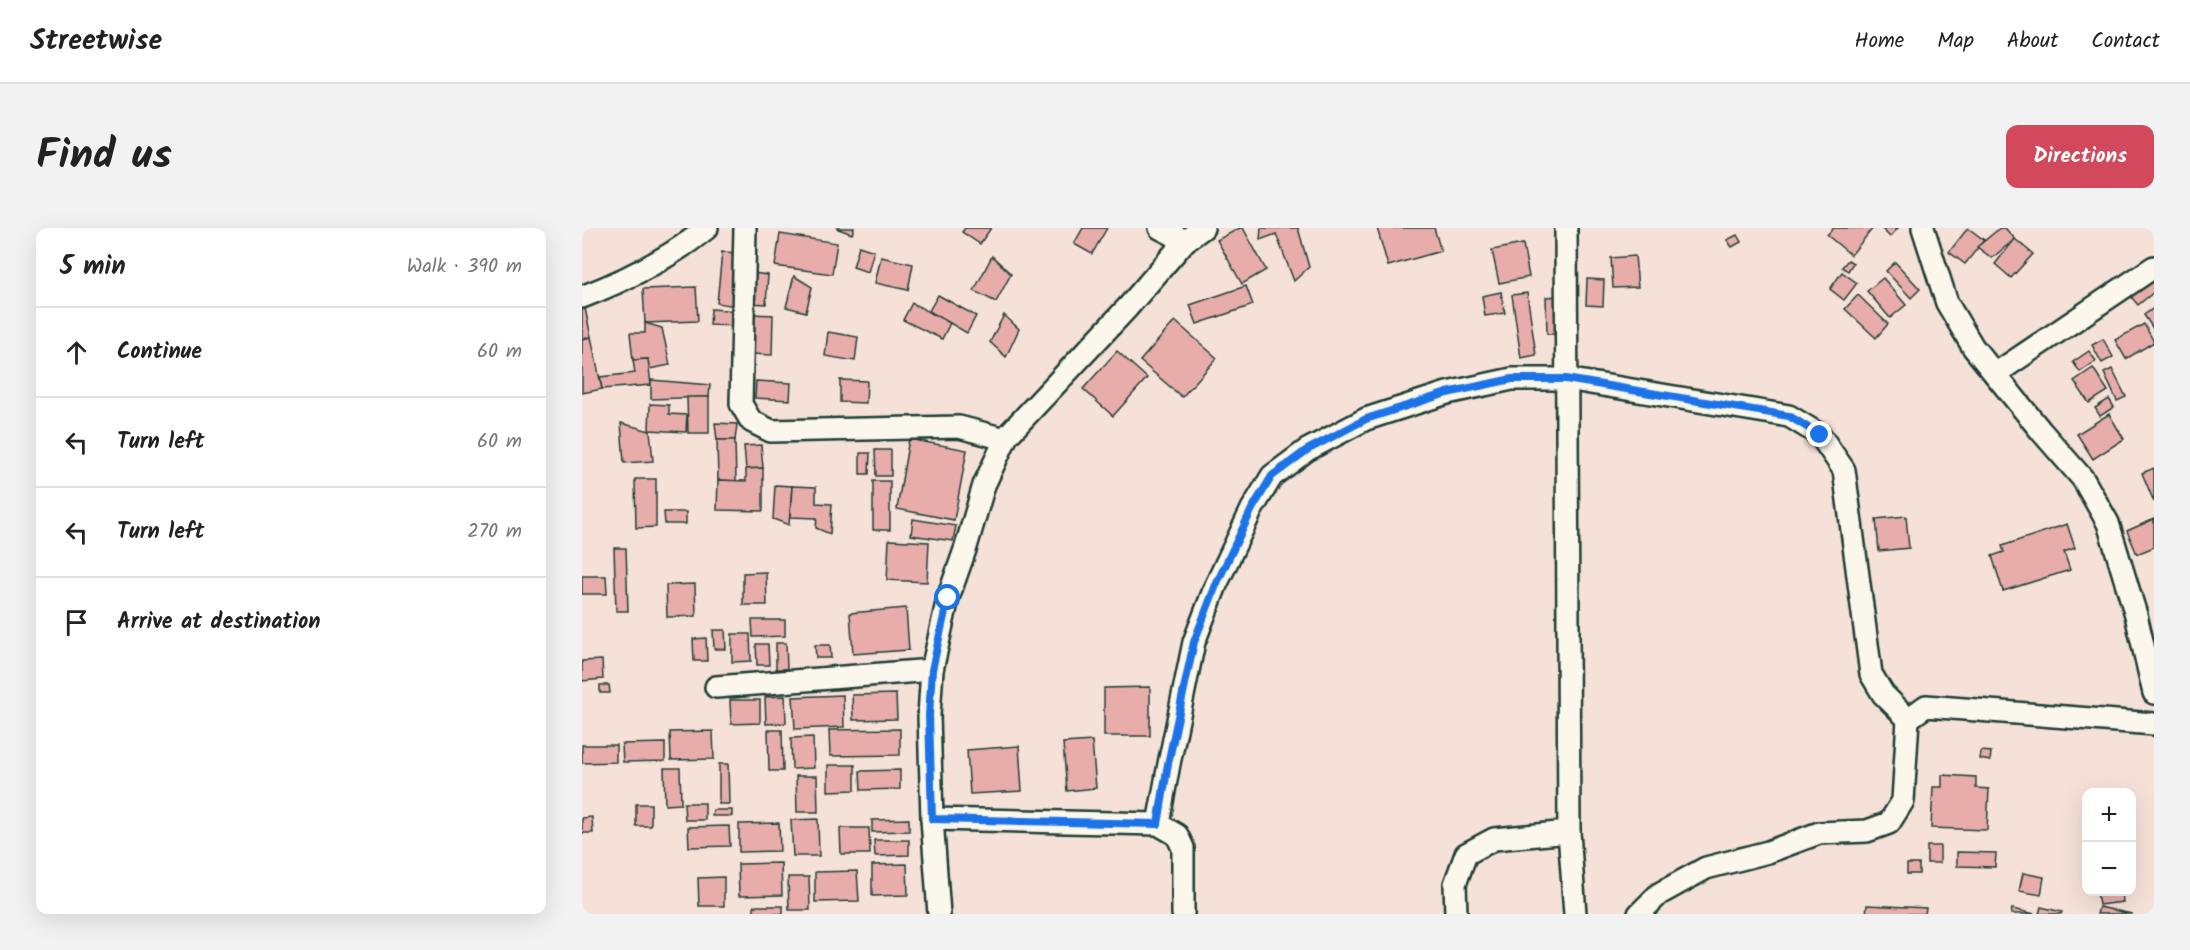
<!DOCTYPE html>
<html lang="en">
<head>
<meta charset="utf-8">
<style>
  body { margin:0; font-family:Kalam,sans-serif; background:#f2f2f2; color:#222 }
  .controls { position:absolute; right:18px; bottom:18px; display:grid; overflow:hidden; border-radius:12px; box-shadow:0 6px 24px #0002 }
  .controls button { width:54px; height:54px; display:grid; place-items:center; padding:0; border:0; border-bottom:2px solid #e0e0e0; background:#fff; color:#222; font:30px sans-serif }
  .stop { position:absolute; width:18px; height:18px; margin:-14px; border:4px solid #1a73e8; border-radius:50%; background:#fff }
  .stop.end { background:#1a73e8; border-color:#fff; box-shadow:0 2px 6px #0008 }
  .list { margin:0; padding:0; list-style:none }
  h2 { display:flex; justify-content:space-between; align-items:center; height:78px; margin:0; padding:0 24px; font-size:26px }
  h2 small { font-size:20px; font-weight:400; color:#767676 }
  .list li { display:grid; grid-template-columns:39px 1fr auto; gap:18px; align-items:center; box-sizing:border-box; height:90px; padding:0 24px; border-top:2px solid #e0e0e0 }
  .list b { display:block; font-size:22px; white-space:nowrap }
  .list em { font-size:20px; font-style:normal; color:#767676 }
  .icon { flex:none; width:33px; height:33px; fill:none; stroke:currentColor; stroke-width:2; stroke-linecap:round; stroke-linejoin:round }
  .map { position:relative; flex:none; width:1572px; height:686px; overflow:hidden; border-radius:12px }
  header { display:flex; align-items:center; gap:36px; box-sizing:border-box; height:84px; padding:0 30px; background:#fff; border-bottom:2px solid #e0e0e0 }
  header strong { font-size:28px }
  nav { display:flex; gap:33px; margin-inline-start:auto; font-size:21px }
  .intro { display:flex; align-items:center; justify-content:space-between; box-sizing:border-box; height:144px; padding:0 36px }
  h1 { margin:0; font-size:42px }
  .button { padding:15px 27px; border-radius:12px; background:#d1495b; color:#fff; font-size:21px; font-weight:700 }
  main { display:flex; gap:36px; padding:0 36px }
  aside { flex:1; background:#fff; border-radius:12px; box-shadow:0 6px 24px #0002 }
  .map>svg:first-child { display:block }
</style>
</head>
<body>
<header>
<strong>Streetwise</strong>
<nav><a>Home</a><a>Map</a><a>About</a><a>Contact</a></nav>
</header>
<div class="intro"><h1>Find us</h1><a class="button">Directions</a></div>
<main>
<aside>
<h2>5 min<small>Walk · 390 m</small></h2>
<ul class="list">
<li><svg class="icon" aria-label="ahead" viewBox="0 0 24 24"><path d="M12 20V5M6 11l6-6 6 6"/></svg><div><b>Continue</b></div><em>60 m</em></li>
<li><svg class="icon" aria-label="left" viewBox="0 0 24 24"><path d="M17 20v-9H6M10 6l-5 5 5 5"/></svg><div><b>Turn left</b></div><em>60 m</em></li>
<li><svg class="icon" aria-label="left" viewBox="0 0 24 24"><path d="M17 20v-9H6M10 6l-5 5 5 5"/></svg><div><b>Turn left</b></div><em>270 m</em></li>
<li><svg class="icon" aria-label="arrive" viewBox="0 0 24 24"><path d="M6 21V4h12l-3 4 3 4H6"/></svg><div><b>Arrive at destination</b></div></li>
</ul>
</aside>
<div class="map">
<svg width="1572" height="686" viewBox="0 0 1572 686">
  <rect width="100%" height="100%" fill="#f5e1d8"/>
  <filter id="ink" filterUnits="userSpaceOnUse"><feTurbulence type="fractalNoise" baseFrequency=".0167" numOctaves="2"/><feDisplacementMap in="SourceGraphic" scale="12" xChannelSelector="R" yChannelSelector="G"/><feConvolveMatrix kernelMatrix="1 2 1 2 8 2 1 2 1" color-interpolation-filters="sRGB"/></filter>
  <g filter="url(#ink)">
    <!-- building -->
    <g fill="#e8adaa" stroke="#1f3d34" stroke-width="1.5">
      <path d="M254,0h18l-2,6z"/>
      <path d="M383,0h26l-11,16 -18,-12z"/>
      <path d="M501,0h24l-15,26 -18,-10z"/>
      <path d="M658,0h3l23,42 -24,14 -25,-44z"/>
      <path d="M679,0h37l11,39 -15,14 -18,-47 -16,6z"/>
      <path d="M795,0h57l7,23 -53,15z"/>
      <path d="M1252,0h39l-22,27 -24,-20z"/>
      <path d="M1299,0h17l-8,9z"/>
      <path d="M1386,0l16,12 -19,24 -16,-12z"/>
      <path d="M1418,0h5l10,11 -23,19 -15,-11z"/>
      <path d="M198,6l57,9 -5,31 -57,-8z"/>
      <path d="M1155,7l4,7 -9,5 -5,-7z"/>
      <path d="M1433,11l18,15 -22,24 -16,-14z"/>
      <path d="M941,16l6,33 -30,6 -7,-33z"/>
      <path d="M277,18l15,5 -6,21 -15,-5z"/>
      <path d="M140,24l18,1 -5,53 -18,-3z"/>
      <path d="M410,28l19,18 -15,28 -22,-11z"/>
      <path d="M1053,28l3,31 -25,1 -2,-30z"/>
      <path d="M299,29l32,7 -5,26 -33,-7z"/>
      <path d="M1266,32l5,3 -5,8 -6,-4z"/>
      <path d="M1313,34l25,27 -9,9 -25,-27z"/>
      <path d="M1260,44l15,11 -13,17 -14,-11z"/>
      <path d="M1572,44v20l-16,13 -11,-13z"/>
      <path d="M170,45l16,2 -2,29 -16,-1z"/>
      <path d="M212,48l18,11 -6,25 -20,-5z"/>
      <path d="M1301,50l23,27 -16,13 -23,-27z"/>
      <path d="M1005,51l17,1 -1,26 -17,-1z"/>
      <path d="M664,58l7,19 -56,19 -7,-19z"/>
      <path d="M114,59l2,34 -53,2 -2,-34z"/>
      <path d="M919,64l4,21 -20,3 -3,-20z"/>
      <path d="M945,65l9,62 -15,3 -9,-63z"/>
      <path d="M356,67l38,21 -9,17 -38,-22z"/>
      <path d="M1276,67l30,29 -12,14 -31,-29z"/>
      <path d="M977,68l2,38h-14l-1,-37z"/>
      <path d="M330,75l38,20 -8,16 -39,-19z"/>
      <path d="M3,80l6,29 -9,2v-30z"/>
      <path d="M1572,80v22l-10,-15z"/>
      <path d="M129,81l28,2 -1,15 -28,-1z"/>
      <path d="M171,86l20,1 -1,40 -20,-1z"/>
      <path d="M422,87l15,14 -13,28 -16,-15z"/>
      <path d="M593,93l42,37 -35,39 -42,-36z"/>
      <path d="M63,95l17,5 8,37 -21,4 -1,-10 -15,1 -3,-27h15z"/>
      <path d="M1562,96l10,18 -28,17 -11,-19z"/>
      <path d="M246,104l30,5 -3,24 -30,-5z"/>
      <path d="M9,109l11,52 -20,4v-54z"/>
      <path d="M1521,111l10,18 -11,6 -10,-18z"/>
      <path d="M535,123l30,27 -34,38 -30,-27z"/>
      <path d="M1507,123l7,10 -16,11 -7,-10z"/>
      <path d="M66,131l3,26 -49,4 -2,-12 35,-4 -2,-13z"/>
      <path d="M1511,140l15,23 -19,12 -15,-22z"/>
      <path d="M1530,141l14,28 -9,4 -13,-28z"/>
      <path d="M69,152l59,5 -1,12 -58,2z"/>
      <path d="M258,152l27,1 -1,22 -26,-1z"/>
      <path d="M174,153l35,2 -1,17 -35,-2z"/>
      <path d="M105,169h22v36h-21z"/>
      <path d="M1527,171l5,8 -14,9 -5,-8z"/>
      <path d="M68,176l19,1v9l18,1 -1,17 -37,-2z"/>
      <path d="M1527,186l15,25 -31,20 -16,-25z"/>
      <path d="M39,195l29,8 3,30 -29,2z"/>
      <path d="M133,195l22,1 -2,16h-18z"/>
      <path d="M327,211l58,11 -13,70 -57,-11z"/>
      <path d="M135,212h18l1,41 -18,-1z"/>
      <path d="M179,217l2,23 -17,1 -2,-23z"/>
      <path d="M293,222h16v26h-15z"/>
      <path d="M278,225h10l-1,21h-9z"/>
      <path d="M181,240v43l-46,-1 1,-30 28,1v-12z"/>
      <path d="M1572,240v34l-12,-29z"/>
      <path d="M53,251h21v48l-20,1z"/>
      <rect x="291" y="253" width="17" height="49"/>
      <path d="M193,257l17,1 -3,39 -16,-6z"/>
      <path d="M210,258l24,1v16l16,1 -2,30 -14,-6 1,-10 -27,-1z"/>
      <path d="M82,284h22v12h-21z"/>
      <path d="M1324,288l3,32 -30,3 -3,-32z"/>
      <path d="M331,291l43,7 -3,15 -42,-6z"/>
      <path d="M1572,291v28l-17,7 -10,-23z"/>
      <path d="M1485,296l8,24 -11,4 6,18 -67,21 -11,-35 12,-4 -2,-6z"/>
      <path d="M307,312l40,2 -2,40 -40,-2z"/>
      <path d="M32,320h12l2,63h-12z"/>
      <path d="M184,344l1,33h-24v-32z"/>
      <path d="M0,348h24l1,18h-25z"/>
      <path d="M113,356l1,32 -29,1 -1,-32z"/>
      <path d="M324,380l3,42 -56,4 -3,-41z"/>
      <path d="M170,392h33v16l-32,1z"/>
      <path d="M131,402h12l1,19h-12z"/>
      <path d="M150,406h18l1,27 -19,1z"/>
      <path d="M124,410l1,23h-13l-1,-22z"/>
      <path d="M194,415h10l1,26h-11z"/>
      <path d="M174,416h12l1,21h-12z"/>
      <path d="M233,417h15l1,13h-15z"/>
      <path d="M20,432l1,19 -21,2v-20z"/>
      <path d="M18,457h9l1,8h-10z"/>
      <path d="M568,459v49h-46v-48z"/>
      <path d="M314,466l1,25 -44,1 -1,-25z"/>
      <path d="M261,467l1,32 -49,2 -2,-32z"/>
      <path d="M203,468l1,27 -20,1 -1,-27z"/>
      <path d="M148,472h30v23l-29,1z"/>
      <path d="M318,501v26l-70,1 -1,-26z"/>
      <path d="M186,502h14l1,41h-14z"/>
      <path d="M131,503l1,28 -43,1 -1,-28z"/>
      <path d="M231,509l1,31 -22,1 -1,-31z"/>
      <path d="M510,513l4,47 -29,3 -4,-48z"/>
      <path d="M83,515v18l-42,1 -1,-18z"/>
      <path d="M0,517h34v17l-34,1z"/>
      <path d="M437,518l3,45 -52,3 -3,-44z"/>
      <path d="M1399,523l10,1 -1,9 -10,-2z"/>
      <path d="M137,536h9l1,40h-10z"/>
      <path d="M246,537h27v25l-27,1z"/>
      <path d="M82,540h16l1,36 -16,1z"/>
      <path d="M318,542v19l-39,1 -1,-19z"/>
      <path d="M1360,547l34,2v11l13,1 -2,41 -56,-2 2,-41h9z"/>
      <path d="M214,548h21l1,36h-21z"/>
      <path d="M102,575h21v17h-20z"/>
      <rect x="54" y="576" width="15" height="22"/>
      <path d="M131,582h19v6h-20z"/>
      <path d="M10,589l1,16h-11v-15z"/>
      <path d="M236,591l1,37h-26l-2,-36z"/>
      <path d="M327,591v12l-37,1v-12z"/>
      <path d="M197,595l1,28 -41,1v-28z"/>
      <path d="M147,598l1,20 -41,1 -1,-20z"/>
      <path d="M258,600h29l1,26h-29z"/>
      <path d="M292,612h35v15l-34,1z"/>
      <rect x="1345" y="618" width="13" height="17"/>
      <path d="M1375,624l39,1 -1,14 -38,-1z"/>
      <path d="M199,635l1,32 -43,1 -1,-32z"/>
      <path d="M325,636l1,31 -36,1v-31z"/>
      <rect x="1325" y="636" width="12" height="10"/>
      <path d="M275,643l2,30 -44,1v-30z"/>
      <path d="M1441,645l21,4 -3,18 -22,-4z"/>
      <path d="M142,649v29h-25l-1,-28z"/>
      <path d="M206,649h21l1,33h-21z"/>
      <path d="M1540,664l1,10 -24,3 -2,-12z"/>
      <path d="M1285,677l59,3 -1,6h-59z"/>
      <rect x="172" y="678" width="29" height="8"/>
      <path d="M1459,679l21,5 -1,2h-22z"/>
      <path d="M1517,679l33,7h-35z"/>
      <path d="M1430,681l23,5h-24z"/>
    </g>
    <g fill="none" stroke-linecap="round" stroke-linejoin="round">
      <defs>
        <g id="minor">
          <path d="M163,0l-4,176 10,17 20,10 188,-4 46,12"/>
          <path d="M578,0l25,13"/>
          <path d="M984,0l3,604 6,82"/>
          <path d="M1341,0l24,75 26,44 68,84 42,48 25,44 28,92 18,78"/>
          <path d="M0,69c44,-17 88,-39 125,-69"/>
          <path d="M1413,146l159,-107"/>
          <path d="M134,459l216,-17"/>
          <path d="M350,591l226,5 19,11 6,13v66"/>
          <path d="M576,596l11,-60 25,-122 22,-57 36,-76 20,-33 35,-26 59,-31 81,-26 65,-14h54l223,37 31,19 24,35 27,204 12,20 25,25"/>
          <path d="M357,686l-7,-95 -3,-104 3,-45 16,-72 18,-51 18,-62 23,-49 121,-129 57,-66 18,-13"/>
          <path d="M874,686l-1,-30 11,-30 28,-15 75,-7"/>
          <path d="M1057,686l20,-20 47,-26 62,-16 51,-19 48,-2 22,-8 14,-22 5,-82 18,-13 228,18"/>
        </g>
      </defs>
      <!-- minor casing -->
      <use href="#minor" stroke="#1f3d34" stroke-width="26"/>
      <!-- minor -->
      <use href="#minor" stroke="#fbf7ec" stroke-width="21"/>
    </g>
  </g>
  <g fill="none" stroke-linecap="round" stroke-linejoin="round" filter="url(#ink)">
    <!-- route -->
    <path stroke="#1a73e8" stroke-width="8" d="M366,370l-16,72 -3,45 3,104 226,5 10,-60 26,-122 22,-57 36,-76 20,-33 35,-26 59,-31 81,-26 65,-14h54l223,37 31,19"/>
  </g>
</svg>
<div class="controls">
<button>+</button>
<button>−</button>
</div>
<div class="stop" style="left:366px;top:370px"></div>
<div class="stop end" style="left:1238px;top:207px"></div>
</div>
</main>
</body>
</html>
